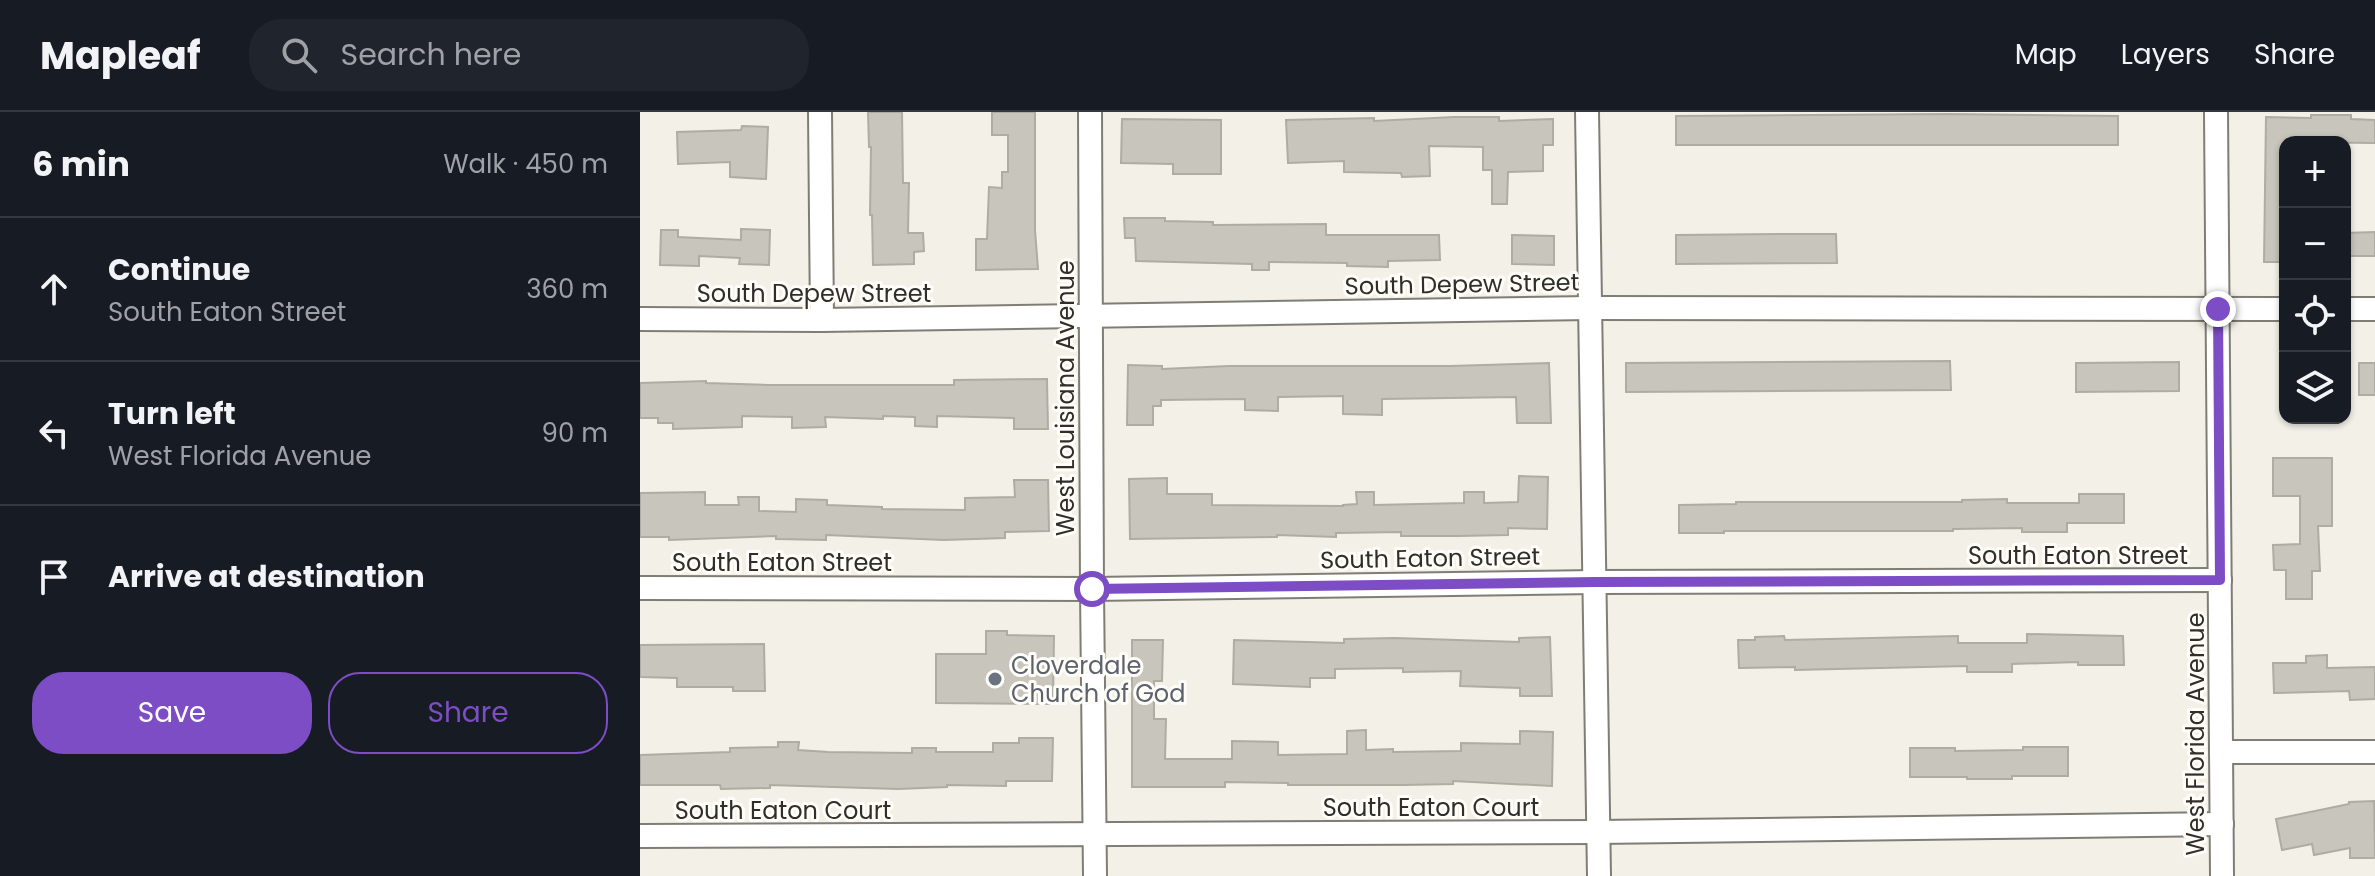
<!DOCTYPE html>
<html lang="en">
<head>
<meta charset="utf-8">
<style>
  body { margin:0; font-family:Poppins,sans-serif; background:#20242c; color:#f1f3f6 }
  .controls { position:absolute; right:24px; top:24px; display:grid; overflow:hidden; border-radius:16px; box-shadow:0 2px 6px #0004 }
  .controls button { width:72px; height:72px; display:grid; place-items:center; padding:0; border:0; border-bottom:2px solid #363941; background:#171b24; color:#f1f3f6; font:40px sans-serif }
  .stop { position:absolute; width:24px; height:24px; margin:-18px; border:6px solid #7d4dc5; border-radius:50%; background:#fff }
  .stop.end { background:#7d4dc5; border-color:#fff; box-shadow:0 2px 8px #0008 }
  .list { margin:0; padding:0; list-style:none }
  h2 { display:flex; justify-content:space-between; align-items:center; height:104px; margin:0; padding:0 32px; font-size:34px }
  h2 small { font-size:26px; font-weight:400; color:#9ea1a6 }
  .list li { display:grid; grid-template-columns:52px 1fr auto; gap:24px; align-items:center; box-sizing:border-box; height:144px; padding:0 32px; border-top:2px solid #363941 }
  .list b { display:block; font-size:30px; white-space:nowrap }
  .list p { margin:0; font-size:26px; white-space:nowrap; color:#9ea1a6 }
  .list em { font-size:26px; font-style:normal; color:#9ea1a6 }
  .actions { display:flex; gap:16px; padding:24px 32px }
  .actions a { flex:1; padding:18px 0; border:2px solid #7d4dc5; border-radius:32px; text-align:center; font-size:28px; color:#7d4dc5 }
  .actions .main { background:#7d4dc5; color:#fff }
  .icon { flex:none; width:44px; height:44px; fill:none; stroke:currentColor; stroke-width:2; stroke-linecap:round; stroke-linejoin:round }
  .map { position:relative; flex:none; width:1735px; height:764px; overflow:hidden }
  header { display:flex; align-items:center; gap:48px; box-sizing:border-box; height:112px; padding:0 40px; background:#171b24; border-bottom:2px solid #363941 }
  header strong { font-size:38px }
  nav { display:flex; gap:44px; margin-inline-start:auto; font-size:28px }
  .search { width:560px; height:72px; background:#20242c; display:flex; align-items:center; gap:20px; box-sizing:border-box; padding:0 28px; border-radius:32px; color:#9ea1a6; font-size:30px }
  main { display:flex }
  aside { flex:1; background:#171b24 }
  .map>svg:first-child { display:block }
</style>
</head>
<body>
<header>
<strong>Mapleaf</strong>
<div class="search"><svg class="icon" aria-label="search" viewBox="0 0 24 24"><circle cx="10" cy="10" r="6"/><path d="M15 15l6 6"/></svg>Search here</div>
<nav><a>Map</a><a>Layers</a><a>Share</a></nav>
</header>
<main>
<aside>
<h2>6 min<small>Walk · 450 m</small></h2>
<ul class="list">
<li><svg class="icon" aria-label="ahead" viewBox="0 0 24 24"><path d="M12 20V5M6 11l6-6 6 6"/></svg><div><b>Continue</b><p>South Eaton Street</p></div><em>360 m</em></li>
<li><svg class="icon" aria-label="left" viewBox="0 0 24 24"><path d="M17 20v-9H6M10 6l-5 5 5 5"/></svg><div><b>Turn left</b><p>West Florida Avenue</p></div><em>90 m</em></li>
<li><svg class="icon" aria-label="arrive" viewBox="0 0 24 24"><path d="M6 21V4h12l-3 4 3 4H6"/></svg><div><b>Arrive at destination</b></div></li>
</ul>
<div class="actions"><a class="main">Save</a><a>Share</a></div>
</aside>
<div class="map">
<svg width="1735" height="764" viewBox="0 0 1735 764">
  <rect width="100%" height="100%" fill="#f3f0e7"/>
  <!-- building -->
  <g fill="#c8c5bc" stroke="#afaca3" stroke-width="2">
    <path d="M228,0h34l1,71h6l-1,50h15l1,18 -10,1v12l-41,1 -1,-50h-2l1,-68h-2z"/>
    <path d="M352,0h43v118l3,39 -62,1v-31h11l2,-52 13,1v-16h6v-37h-16z"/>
    <path d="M1307,2l171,2v29h-442v-29z"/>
    <path d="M1671,3h40v4l24,1v23l-90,-1v120h-21l2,-145 45,1z"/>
    <path d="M814,5h45v4l54,-2v26h-10v26l-35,1 -1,32h-15v-34h-9v-23l-54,-1 1,30 -28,1 -1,-4 -57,-1v-11l-56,2 -2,-43 88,-2v3z"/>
    <path d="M482,7l99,1v54h-48v-10l-52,-1z"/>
    <path d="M102,14l26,1 -2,52 -36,-2v-15l-52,2 -1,-32 64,-2z"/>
    <path d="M484,106h41v3l48,1v3l113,-1v11h113l1,25 -52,1v6l-41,-1v-3l-78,-1v8h-17v-6l-116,-3 -1,-23h-10z"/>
    <path d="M101,117l29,1 -1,35 -30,-1 1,-6 -41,-2v10l-39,-1 1,-35h17v7l63,3z"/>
    <path d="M1735,120v24h-30v-23z"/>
    <path d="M1138,122h58l1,29 -161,1v-29z"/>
    <path d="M872,123l42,1v29l-42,-1z"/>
    <path d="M1310,249l1,29 -325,2v-29z"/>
    <path d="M1539,250v29l-103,1v-29z"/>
    <path d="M909,251l2,60h-34l-1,-26 -134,2v16l-39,-1v-18l-65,1v14l-33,-1v-11l-84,1v6h-8v19h-26l1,-60 34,1v3l67,-3h221z"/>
    <rect x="1719" y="251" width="16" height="32"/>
    <path d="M407,267l1,50h-34v-11l-77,-2v11l-22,-1v-9l-32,-1v3l-58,-2 1,10 -34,1v-11l-50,-1v11l-69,2v-6h-15v-5h-18v-35l66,-2v2l62,2h186v-5z"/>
    <path d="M1633,346h59v68h-14l2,45h-8v28h-26v-29h-12l-1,-25 27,-1v-48h-27z"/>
    <path d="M879,364l29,1 -1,52 -39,-1v7l-50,1h-57v-4l-65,1v4l-59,-2v2l-147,2 -1,-60 38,-1v16h45v11l131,1v-1l14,-1 -1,-12h18v13l90,-2v-11h20v11l34,-1z"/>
    <path d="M374,368h34l1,51 -44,1v6l-61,2 -118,-5v5l-50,-1v-3l-107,4v-3h-29v-44l65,-1v13h34l-1,-8h21v14l37,1v-13l31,1v5l55,2v2l83,1v-12l50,-1z"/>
    <path d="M1439,382h45v29h-57v9h-45v-4l-69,1v2h-229v2h-45v-28l57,-1v-2h226v-2l45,-1v4h72z"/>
    <path d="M346,519h21v4l47,1 -1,68 -117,-1v-49h50z"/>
    <path d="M1387,522l96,2 1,29h-46v-3l-66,2v8h-45v-6l-172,4v-3l-56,1 -1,-28h17v-3l29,-1 1,4 173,-4v7h69z"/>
    <path d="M910,525l2,59h-32v-8l-60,-2 1,-15 -58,1v-4l-68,1v9h-25v9l-77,-3 1,-44 110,3v-4l51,-1 124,4v-4z"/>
    <path d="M492,528h31l-1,41h-8v38h12l-1,40h67v-18l46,1v13l69,-1v-23l19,-1v20l27,-1v3l68,-1v-8l59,1v-13l33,1 -1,54 -99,-5v3l-50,1h-115v-2l-63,-1v5h-93z"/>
    <path d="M124,532l1,47h-32v-4h-56v-9l-37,-1v-32z"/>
    <path d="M1687,543v13l48,-1v32l-25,1 -1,-9 -75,2 -1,-30h33v-7z"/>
    <path d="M379,626h34l-1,43h-46v5l-59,-1v2l-49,2 -128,-4v3l-49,1 -1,-4h-80v-30l90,-3v-4l48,-1v-5h21l-1,8 30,2 84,1v-5h24v4h57v-9h26z"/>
    <path d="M1383,635h45v29h-56v3h-45v-2h-57v-29h45v3l68,-1z"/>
    <path d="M1734,689l1,57h-25v-10l-36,7 -2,-11 -30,6 -6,-31 73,-15v-2z"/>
  </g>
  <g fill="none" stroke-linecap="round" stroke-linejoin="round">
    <defs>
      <g id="minor">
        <path d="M180,0l2,208"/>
        <path d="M450,0l2,477 3,287"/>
        <path d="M947,0l12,764"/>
        <path d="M1576,0l6,764"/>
        <path d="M1705,197h30"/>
        <path d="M0,207l182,1 767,-12 696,1"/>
        <path d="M0,476l452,1 504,-7 624,-2"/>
        <path d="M1581,640h154"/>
        <path d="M0,724l958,-4 624,-8"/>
      </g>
    </defs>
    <!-- minor casing -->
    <use href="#minor" stroke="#807d75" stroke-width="26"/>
    <!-- minor -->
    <use href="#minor" stroke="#fff" stroke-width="22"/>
  </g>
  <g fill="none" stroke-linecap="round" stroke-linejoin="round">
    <!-- route -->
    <path stroke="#7d4dc5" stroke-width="10" d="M452,477l504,-7 624,-2 -2,-271"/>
  </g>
  <!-- markers -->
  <circle fill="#6b7280" stroke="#fffdf8" stroke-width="3" cx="355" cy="567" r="8"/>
  <g text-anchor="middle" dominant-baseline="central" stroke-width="6" stroke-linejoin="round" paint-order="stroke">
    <!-- street labels -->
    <g font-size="24" fill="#2f2e2b" stroke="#fffdf8">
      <text transform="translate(822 172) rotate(-1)">South Depew Street</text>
      <text x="174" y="181">South Depew Street</text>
      <text transform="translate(425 286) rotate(-90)">West Louisiana Avenue</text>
      <text x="1438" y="443">South Eaton Street</text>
      <text transform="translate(790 446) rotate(-1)">South Eaton Street</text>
      <text x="142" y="450">South Eaton Street</text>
      <text transform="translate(1555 622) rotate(-90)">West Florida Avenue</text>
      <text x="791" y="695">South Eaton Court</text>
      <text x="143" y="698">South Eaton Court</text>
    </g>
    <!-- worship labels -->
    <g font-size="24" fill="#5b616d" stroke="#fffdf8" text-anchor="start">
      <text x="371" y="553">Cloverdale<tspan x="371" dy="28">Church of God</tspan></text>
    </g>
  </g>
</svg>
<div class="controls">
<button>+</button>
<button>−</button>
<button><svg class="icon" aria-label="locate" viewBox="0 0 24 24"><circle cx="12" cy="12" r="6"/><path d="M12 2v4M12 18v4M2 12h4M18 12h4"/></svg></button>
<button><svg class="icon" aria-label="layers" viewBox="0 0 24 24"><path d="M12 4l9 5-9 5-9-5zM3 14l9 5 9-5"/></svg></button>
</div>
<div class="stop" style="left:452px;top:477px"></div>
<div class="stop end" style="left:1578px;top:197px"></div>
</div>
</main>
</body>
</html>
